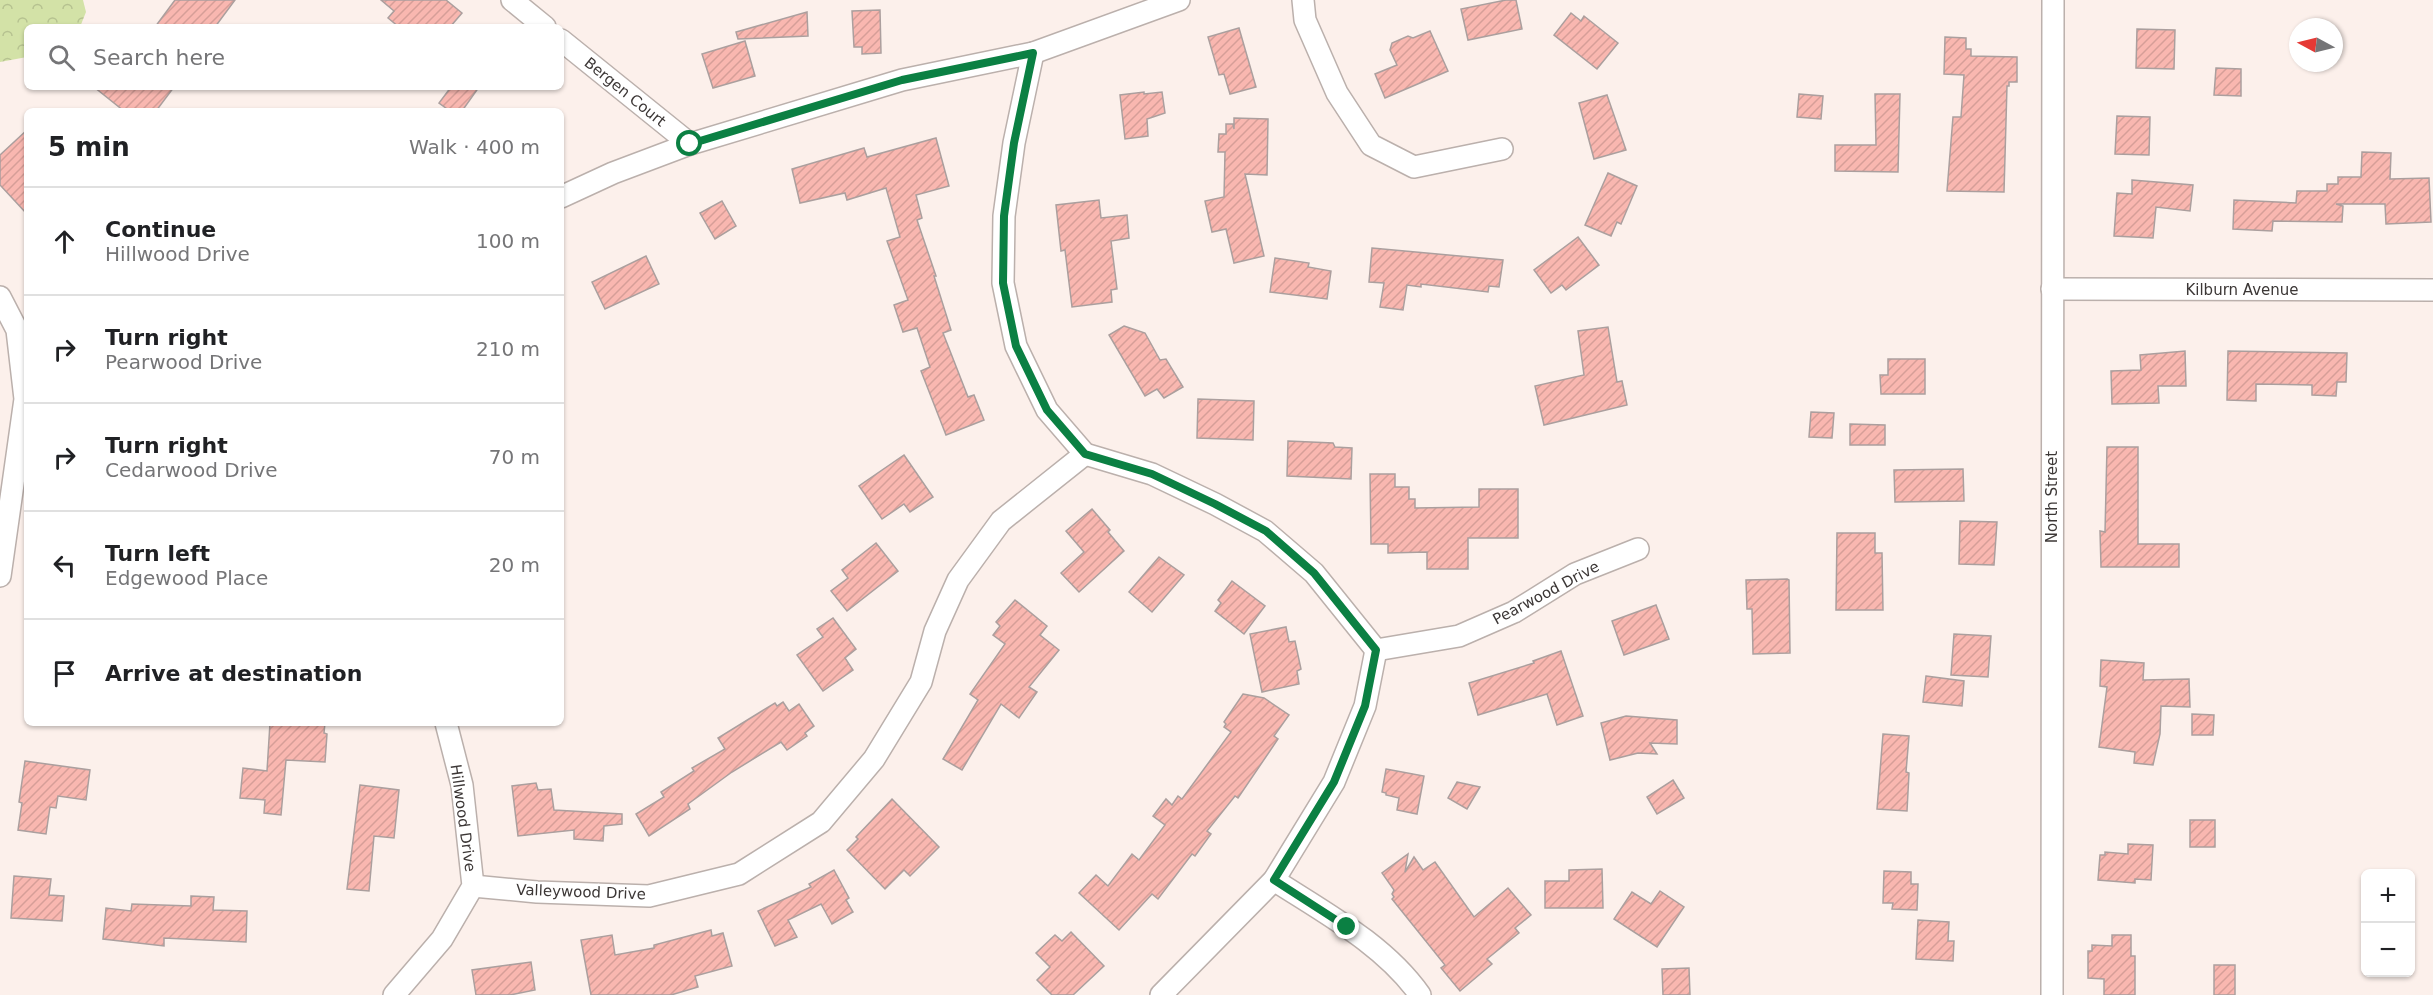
<!DOCTYPE html>
<html lang="en">
<head>
<meta charset="utf-8">
<style>
  body { margin:0; font-family:"DejaVu Sans",sans-serif; background:#f2f2f2; color:#202124 }
  .controls { position:absolute; right:18px; bottom:18px; display:grid; overflow:hidden; border-radius:9px; box-shadow:0 2px 4px #0004 }
  .controls button { width:54px; height:54px; display:grid; place-items:center; padding:0; border:0; border-bottom:2px solid #e0e0e0; background:#fff; color:#202124; font:30px sans-serif }
  .compass { position:absolute; left:2289px; top:18px; width:54px; height:54px; border-radius:50%; background:#fff; box-shadow:0 2px 4px #0004; rotate:277deg }
  .stop { position:absolute; width:18px; height:18px; margin:-14px; border:4px solid #0b8043; border-radius:50%; background:#fff }
  .stop.end { background:#0b8043; border-color:#fff; box-shadow:0 2px 6px #0008 }
  .list { margin:0; padding:0; list-style:none }
  h2 { display:flex; justify-content:space-between; align-items:center; height:78px; margin:0; padding:0 24px; font-size:26px }
  h2 small { font-size:20px; font-weight:400; color:#757577 }
  .list li { display:grid; grid-template-columns:39px 1fr auto; gap:18px; align-items:center; box-sizing:border-box; height:108px; padding:0 24px; border-top:2px solid #e0e0e0 }
  .list b { display:block; font-size:22px; white-space:nowrap }
  .list p { margin:0; font-size:20px; white-space:nowrap; color:#757577 }
  .list em { font-size:20px; font-style:normal; color:#757577 }
  .icon { flex:none; width:33px; height:33px; fill:none; stroke:currentColor; stroke-width:2; stroke-linecap:round; stroke-linejoin:round }
  .map { position:relative; flex:none; width:2433px; height:995px; overflow:hidden }
  .search { position:absolute; background:#fff; box-shadow:0 2px 4px #0004; left:24px; top:24px; width:540px; height:66px; display:flex; align-items:center; gap:15px; box-sizing:border-box; padding:0 21px; border-radius:9px; color:#757577; font-size:22px }
  .panel { position:absolute; background:#fff; box-shadow:0 2px 4px #0004; left:24px; top:108px; width:540px; height:618px; border-radius:9px }
  .map>svg:first-child { display:block }
</style>
</head>
<body>
<div class="map">
<svg width="2433" height="995" viewBox="0 0 2433 995">
  <defs>
    <pattern id="forest-crowns" width="20" height="18" patternUnits="userSpaceOnUse" patternTransform="scale(1.5)"><rect width="20" height="18" fill="#d3e2a7"/><path d="M2 6a3 3 0 1 1 6 0M12 15a3 3 0 1 1 6 0" fill="none" stroke="#b6c290"/></pattern>
    <pattern id="building-hatch" width="6" height="6" patternUnits="userSpaceOnUse" patternTransform="scale(1.5)"><rect width="6" height="6" fill="#f9b7b0"/><path d="M-1 1l2-2M0 6l6-6M5 7l2-2" fill="none" stroke="#d69e98"/></pattern>
  </defs>
  <rect width="100%" height="100%" fill="#fcf0eb"/>
  <!-- forest -->
  <path fill="url(#forest-crowns)" d="M0,0h83l3,12 -6,15h-53v30l-27,5z"/>
  <!-- building -->
  <g fill="url(#building-hatch)" stroke="#ab9f9e" stroke-width="1.5">
    <path d="M175,0h60l-20,27h-60z"/>
    <path d="M381,0h65l16,13 -12,14h-51l-11,-9 6,-7z"/>
    <path d="M1506,0h10l6,29 -54,11 -7,-31z"/>
    <path d="M880,10l1,43 -19,1v-7h-8l-2,-36z"/>
    <path d="M807,12l1,24 -70,3 -2,-7z"/>
    <path d="M1571,13l10,8 3,-5 34,27 -21,26 -43,-34z"/>
    <path d="M1239,28l17,59 -26,7 -6,-20 -5,1 -11,-38z"/>
    <path d="M2137,29l38,1 -1,39 -38,-1z"/>
    <path d="M1430,31l18,40 -63,27 -10,-24 22,-9 -7,-15 2,-7 16,-7 5,2z"/>
    <path d="M1945,37l21,1v11h5v7l46,1v25h-8v4h-2l-3,106 -57,-1 6,-74h8l3,-42 -20,-1z"/>
    <path d="M745,41l10,35 -42,12 -11,-34z"/>
    <path d="M2216,68l25,1v27l-27,-1z"/>
    <path d="M94,87h80l-18,24h-32z"/>
    <path d="M451,87h28l-17,24h-12l-11,-8z"/>
    <path d="M1144,92v2l18,-2 3,21 -18,6 1,17 -23,3 -5,-44z"/>
    <path d="M1799,94l24,2 -2,23 -24,-2z"/>
    <path d="M1875,94h25l-2,78 -63,-1v-26h41z"/>
    <path d="M1607,95l19,55 -32,9 -15,-56z"/>
    <path d="M2117,116l33,1 -1,38 -34,-1z"/>
    <path d="M1234,118l34,1 -1,56 -22,-1 19,82 -30,7 -8,-34 -14,3 -7,-31 19,-4 1,-45h-7l1,-18h7v-10h7l1,5z"/>
    <path d="M27,130v84l-27,-29v-30z"/>
    <path d="M936,138l13,48 -33,9 6,23 -5,2 19,56h-2l17,54 -8,3 25,64 6,-2 10,25 -38,15 -25,-64 9,-4 -13,-39 -14,4 -9,-27 14,-5 -21,-59 13,-4 -14,-49 -39,12 -2,-7 -45,10 -8,-34 72,-21 3,9z"/>
    <path d="M2362,152l29,1 -1,26 39,-1 2,44 -45,2 -1,-20h-49l7,2 -1,16 -69,-1 -1,10 -39,-2 1,-29 62,3 1,-12h30v-7h11v-7h23z"/>
    <path d="M1608,173l29,13 -16,38 -4,-2 -6,14 -26,-11z"/>
    <path d="M2132,180l61,5 -3,26 -34,-4 -3,31 -39,-2 3,-43 15,1z"/>
    <path d="M1099,200l2,18 26,-3 2,23 -18,3 6,48 -6,1 1,12 -40,5 -7,-57 -4,1 -5,-46z"/>
    <path d="M722,201l14,25 -21,13 -15,-26z"/>
    <path d="M1578,237l21,28 -33,25 -4,-5 -11,8 -17,-23z"/>
    <path d="M1372,248l131,12 -4,27 -10,-1 -1,6 -67,-8v3l-14,-2 -4,25 -23,-3 4,-24 -15,-1z"/>
    <path d="M646,256l13,28 -54,25 -13,-27z"/>
    <path d="M1275,258l34,5 -1,4 23,4 -4,28 -57,-7z"/>
    <path d="M1124,326l21,7 15,27 6,-1 17,28 -19,11 -7,-9 -12,7 -36,-61z"/>
    <path d="M1608,327l9,55 5,-1 5,24 -83,20 -9,-39 49,-11 -6,-44z"/>
    <path d="M2185,351l1,35h-28l1,17 -47,1 -1,-33 30,-1 -1,-15z"/>
    <path d="M2228,351l119,2 -1,29h-9l-1,14 -24,-1v-10l-56,-1v17l-29,-1z"/>
    <path d="M1888,359h37v35h-44l-1,-19h8z"/>
    <path d="M1198,399l56,2 -1,39 -56,-2z"/>
    <path d="M1811,412l23,1 -2,25 -23,-1z"/>
    <path d="M1850,424l35,1v20h-35z"/>
    <path d="M1288,441l45,2 2,4 17,1 -1,31 -64,-3z"/>
    <path d="M2107,447h31v97h41v23h-78l-1,-36 5,1z"/>
    <path d="M904,455l29,42 -23,15 -6,-8 -22,15 -23,-33z"/>
    <path d="M1963,469l1,32 -69,1 -1,-32z"/>
    <path d="M1370,474h25v13h14v12h6v9l64,-1v-18h39v49h-50v31h-41v-17l-39,1v-9h-17z"/>
    <path d="M1092,509l18,21 -2,2 16,19 -45,41 -18,-19 23,-21 -18,-21z"/>
    <path d="M1960,521l37,1 -3,43 -35,-1z"/>
    <path d="M1837,533h38v20h7l1,57h-47z"/>
    <path d="M876,543l22,28 -51,40 -16,-20 17,-13 -6,-8z"/>
    <path d="M1159,557l25,18 -32,37 -23,-20z"/>
    <path d="M1787,579l2,1 1,73 -37,1 -1,-45h-5l-1,-29z"/>
    <path d="M1232,581l33,25 -21,28 -29,-23 6,-8 -3,-3z"/>
    <path d="M1015,600l32,26 -7,9 19,15 -30,37 8,5 -18,26 -18,-14 -39,66 -19,-11 35,-59 -8,-6 35,-50 -12,-9 7,-9 -4,-4z"/>
    <path d="M1656,605l13,34 -45,16 -12,-34z"/>
    <path d="M833,618l23,31 -11,9 8,12 -30,21 -26,-36 26,-18 -6,-8z"/>
    <path d="M1286,627l3,15 6,-1 6,28 -4,2 2,13 -37,8 -12,-58z"/>
    <path d="M1954,634l37,2 -3,41 -37,-2z"/>
    <path d="M1561,651l22,65 -26,9 -10,-31 -69,21 -9,-32 65,-20 -1,-2z"/>
    <path d="M2101,660l43,3 -1,17 46,-1 1,28 -29,-1 -1,28 -7,31 -19,-2 1,-11 -36,-5 8,-60 -7,-1z"/>
    <path d="M1926,676l38,5 -2,25 -39,-4z"/>
    <path d="M1243,694l21,4 25,17 -15,21 4,3 -40,59 -3,-2 -28,35 4,3 -16,22 -3,-2 -34,45 -6,-5 -33,36 -40,-37 17,-18 12,11 24,-32 7,6 26,-35 -12,-9 13,-17 6,6 6,-9 4,3 49,-67 -7,-5 2,-3 -2,-2z"/>
    <path d="M783,702l6,9 10,-7 15,22 -9,7 2,3 -20,14 -6,-8 -49,30 -44,32 2,5 -41,27 -13,-22 28,-17 -3,-5 33,-21 -2,-3 33,-19 -7,-11 57,-35 2,3z"/>
    <path d="M2192,714l22,1 -1,20h-21z"/>
    <path d="M1626,716l51,4v24l-27,-1 7,11 -19,-1 -28,7 -9,-37z"/>
    <path d="M270,723h55l-1,10 3,1 -2,28 -39,-2 -5,55 -17,-2 1,-13 -25,-2 3,-30 24,3z"/>
    <path d="M1883,734l26,2 -3,36 3,1 -2,38 -30,-2z"/>
    <path d="M25,761l65,9 -4,30 -28,-4 -2,12 -6,-1 -4,27 -28,-4 4,-27 -3,-1z"/>
    <path d="M1386,769l38,7 -7,38 -20,-4 2,-12 -13,-3v-2l-4,-1z"/>
    <path d="M1673,780l11,18 -27,16 -10,-17z"/>
    <path d="M1457,782l23,5 -13,22 -19,-11z"/>
    <path d="M536,783l2,7 13,-1 3,21 68,4v10l-18,2 -1,15 -29,-2v-9l-56,6 -6,-50z"/>
    <path d="M360,785l39,5 -5,48 -20,-2 -5,55 -22,-2z"/>
    <path d="M892,799l47,48 -29,29 -6,-6 -19,19 -38,-39 11,-11 -2,-2z"/>
    <rect x="2190" y="820" width="25" height="27"/>
    <path d="M2128,844l25,1 -2,35 -16,-1v4l-37,-3 2,-25h5v-3l23,2z"/>
    <path d="M1408,854l-3,18 9,-15 9,13 12,-8 39,55 34,-29 23,27 -16,13 4,5 -32,26 5,5 -32,27 -19,-23 4,-3 -53,-66 2,-2 -2,-3 2,-4 -12,-17z"/>
    <path d="M1602,869l1,39h-58v-27h24v-11z"/>
    <path d="M834,870l15,28 -3,2 7,12 -21,12 -11,-20 -33,16 9,17 -22,9 -17,-35 53,-24 -2,-3z"/>
    <path d="M1884,871l27,1v12h7l-1,26 -25,-1 1,-6h-10z"/>
    <path d="M14,876l37,3 -2,16 15,1 -2,25 -51,-3z"/>
    <path d="M1660,891l24,16 -27,40 -43,-28 18,-27 19,12z"/>
    <path d="M191,896l23,1 -1,13 34,1 -1,31 -82,-4v8l-61,-7 3,-31 25,3 1,-7 59,2z"/>
    <path d="M1918,920l31,2 -1,19h6l-1,20 -37,-2z"/>
    <path d="M711,930l1,6 11,-3 9,33 -37,10 3,11 -27,8h-80l-10,-55 31,-5 3,20 39,-7v-3z"/>
    <path d="M1071,932l33,34 -31,29h-21l-15,-15 13,-13 -14,-14 19,-18 7,6z"/>
    <path d="M2112,935h19v21h4v39h-31v-16l-16,-1v-27h4v-6l20,1z"/>
    <path d="M531,962l4,28 -25,5h-34l-4,-25z"/>
    <rect x="2214" y="965" width="21" height="30"/>
    <path d="M1689,968l1,27h-27l-1,-26z"/>
  </g>
  <g fill="none" stroke-linecap="round" stroke-linejoin="round">
    <defs>
      <g id="minor">
        <path d="M512,0l33,27"/>
        <path d="M1303,0l2,20 32,73 34,52 43,22 88,-18"/>
        <path d="M561,40l129,104"/>
        <path d="M1033,53l-19,90 -10,73 -1,67 13,63 31,64 38,44 67,20 63,30 50,27 49,42 62,77"/>
        <path d="M561,197l52,-24 77,-29 212,-64 131,-27 146,-53"/>
        <path d="M2052,289l381,1"/>
        <path d="M0,297l17,33 8,69 -25,177"/>
        <path d="M1376,650l83,-14 55,-24 61,-38 63,-25"/>
        <path d="M1274,880c51,33 111,65 146,115"/>
        <path d="M473,886l64,6 112,4 90,-22 82,-52 53,-63 47,-77 14,-51 23,-51 43,-59 84,-67"/>
        <path d="M394,995l48,-56 31,-53 -11,-101 -16,-62"/>
        <path d="M1161,995l113,-115 60,-98 31,-76 11,-56"/>
        <path d="M2052,995l1,-995"/>
      </g>
    </defs>
    <!-- minor casing -->
    <use href="#minor" stroke="#bbb0ac" stroke-width="24"/>
    <!-- minor -->
    <use href="#minor" stroke="#fff" stroke-width="21"/>
  </g>
  <g fill="none" stroke-linecap="round" stroke-linejoin="round">
    <!-- route -->
    <path stroke="#0b8043" stroke-width="8" d="M690,144l212,-64 131,-27 -19,90 -10,73 -1,67 13,63 31,64 38,44 67,20 63,30 51,27 48,42 62,77 -11,56 -31,76 -60,98 73,47"/>
  </g>
  <g text-anchor="middle" dominant-baseline="central" stroke-width="4.5" stroke-linejoin="round" paint-order="stroke">
    <!-- street labels -->
    <g font-size="15" fill="#3c3736" stroke="#fff">
      <text transform="translate(625 92) rotate(39)">Bergen Court</text>
      <text x="2242" y="290">Kilburn Avenue</text>
      <text transform="translate(2052 497) rotate(-90)">North Street</text>
      <text transform="translate(1546 593) rotate(-28)">Pearwood Drive</text>
      <text transform="translate(463 818) rotate(82)">Hillwood Drive</text>
      <text transform="translate(581 892) rotate(2)">Valleywood Drive</text>
    </g>
  </g>
</svg>
<div class="controls">
<button>+</button>
<button>−</button>
</div>
<svg class="compass" viewBox="-18 -18 36 36"><path d="M0-13l5 13h-10z" fill="#e53935"/><path d="M0 13l5-13h-10z" fill="#757577"/></svg>
<div class="stop" style="left:690px;top:144px"></div>
<div class="stop end" style="left:1347px;top:927px"></div>
<div class="search"><svg class="icon" aria-label="search" viewBox="0 0 24 24"><circle cx="10" cy="10" r="6"/><path d="M15 15l6 6"/></svg>Search here</div>
<section class="panel">
<h2>5 min<small>Walk · 400 m</small></h2>
<ul class="list">
<li><svg class="icon" aria-label="ahead" viewBox="0 0 24 24"><path d="M12 20V5M6 11l6-6 6 6"/></svg><div><b>Continue</b><p>Hillwood Drive</p></div><em>100 m</em></li>
<li><svg class="icon" aria-label="right" viewBox="0 0 24 24"><path d="M7 20v-9h11M14 6l5 5-5 5"/></svg><div><b>Turn right</b><p>Pearwood Drive</p></div><em>210 m</em></li>
<li><svg class="icon" aria-label="right" viewBox="0 0 24 24"><path d="M7 20v-9h11M14 6l5 5-5 5"/></svg><div><b>Turn right</b><p>Cedarwood Drive</p></div><em>70 m</em></li>
<li><svg class="icon" aria-label="left" viewBox="0 0 24 24"><path d="M17 20v-9H6M10 6l-5 5 5 5"/></svg><div><b>Turn left</b><p>Edgewood Place</p></div><em>20 m</em></li>
<li><svg class="icon" aria-label="arrive" viewBox="0 0 24 24"><path d="M6 21V4h12l-3 4 3 4H6"/></svg><div><b>Arrive at destination</b></div></li>
</ul>
</section>
</div>
</body>
</html>
